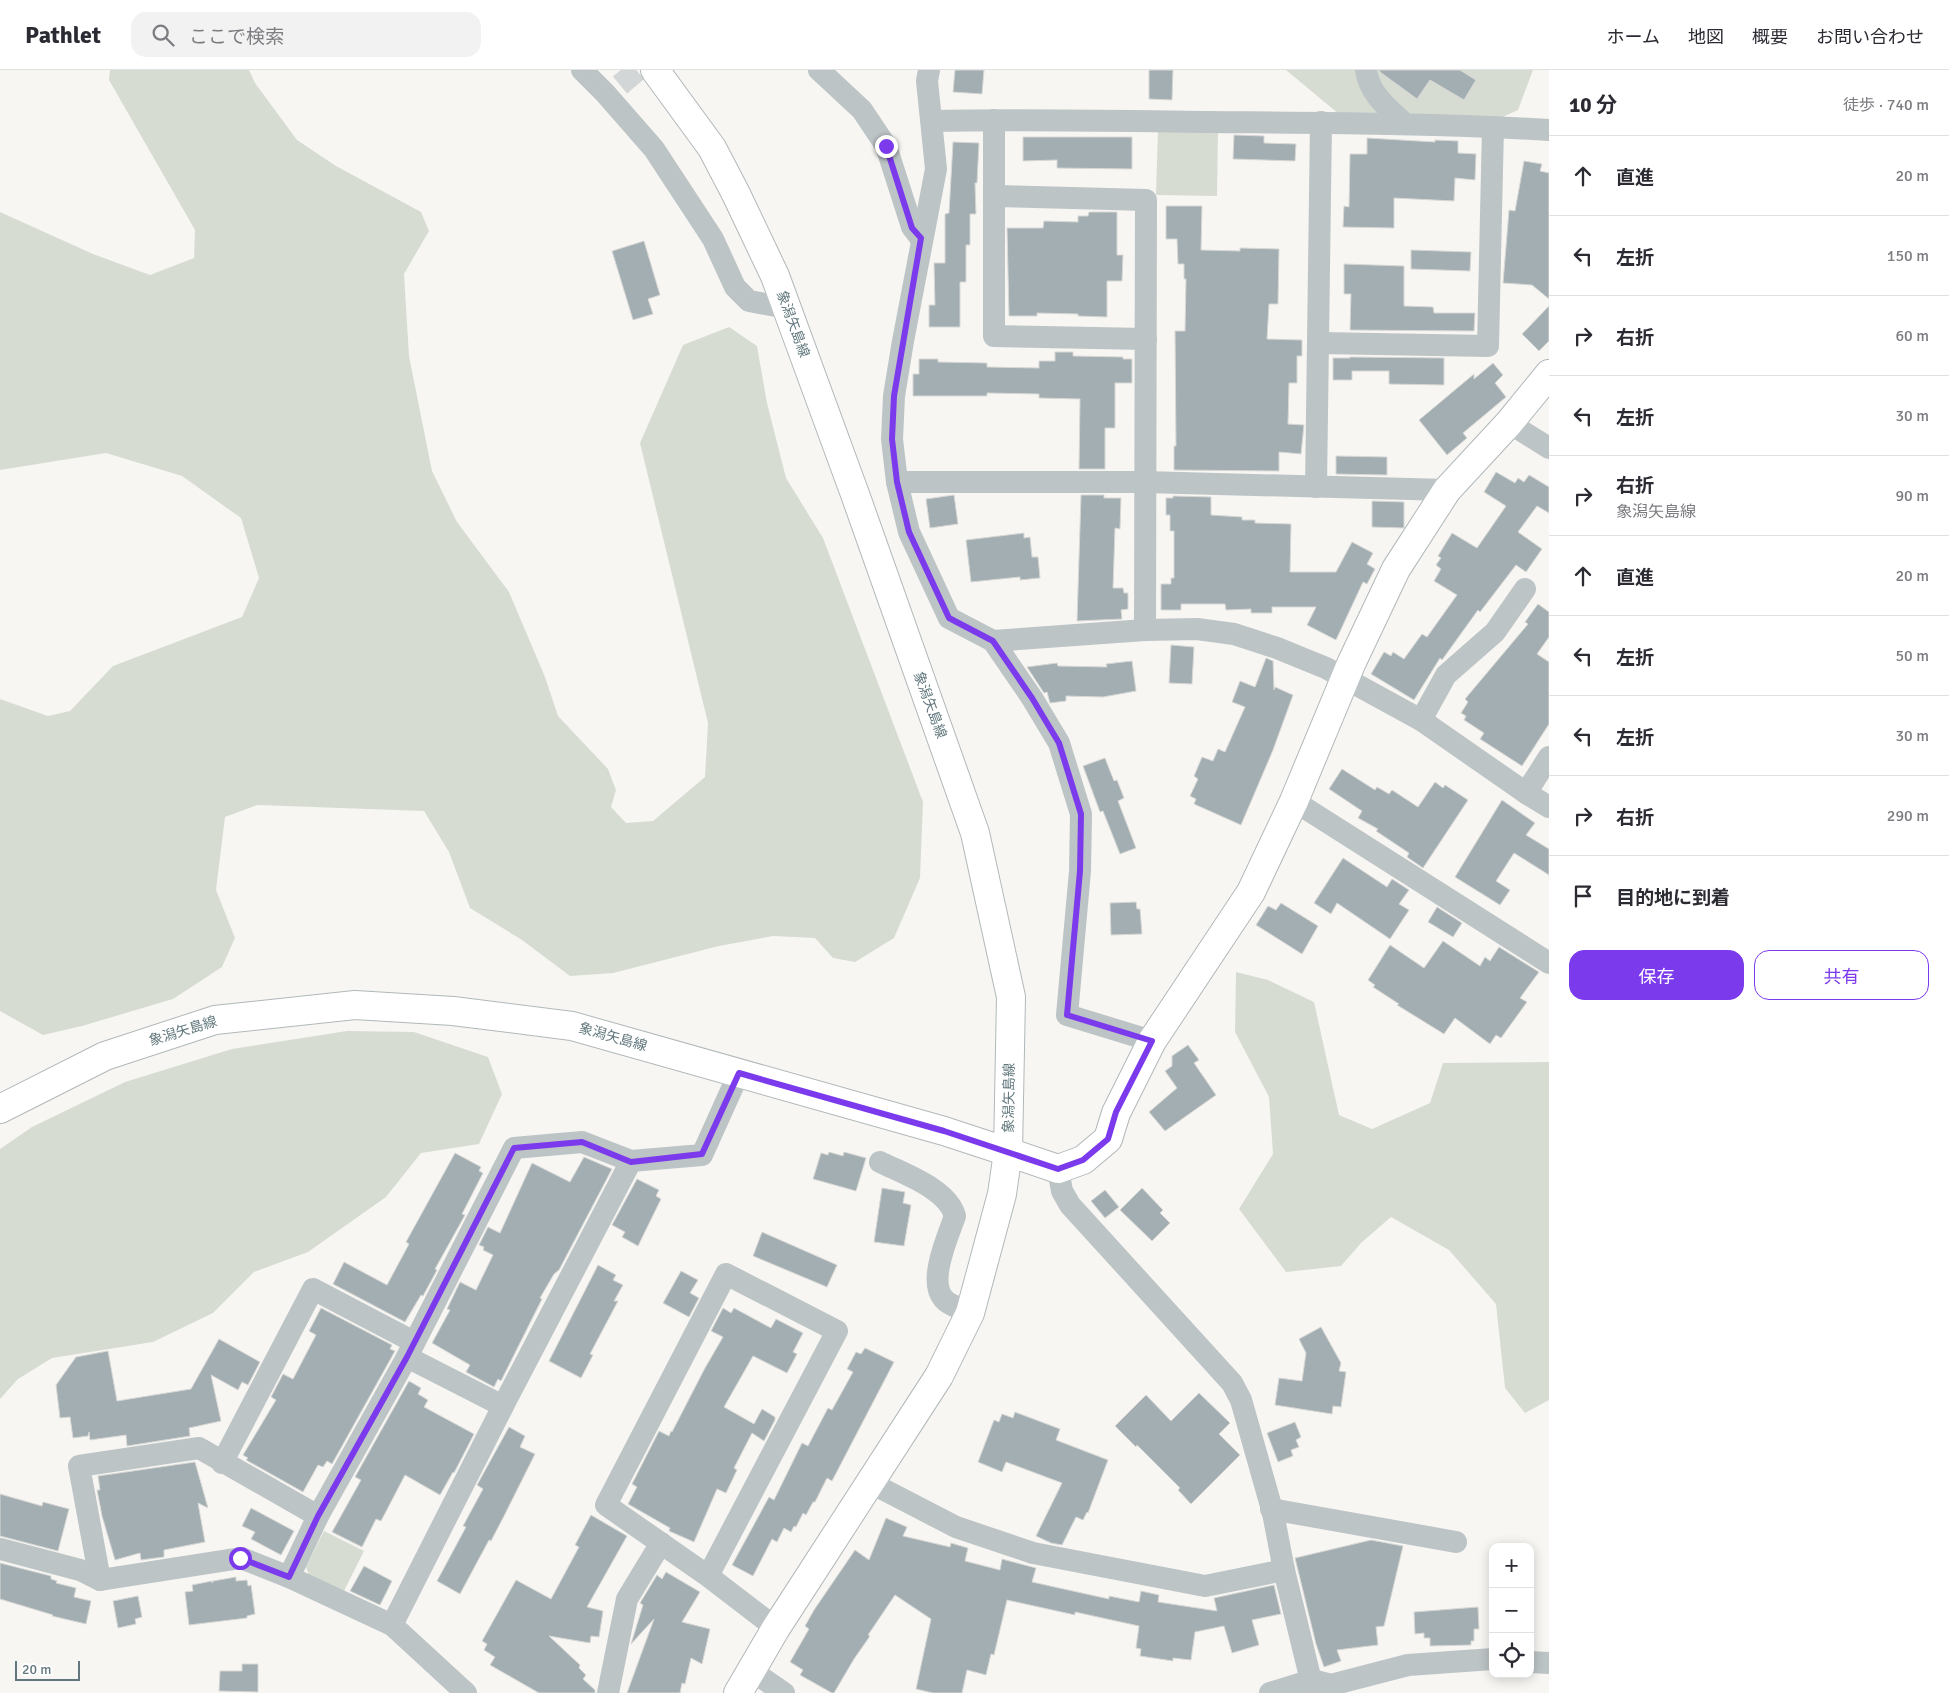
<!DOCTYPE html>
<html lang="ja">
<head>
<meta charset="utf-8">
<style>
  body { margin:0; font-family:Signika,"Noto Sans JP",sans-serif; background:#f2f2f3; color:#2b2b33 }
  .controls { position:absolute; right:15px; bottom:15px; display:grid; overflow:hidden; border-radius:10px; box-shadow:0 2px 12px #0003 }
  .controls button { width:45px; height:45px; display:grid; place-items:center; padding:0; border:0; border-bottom:1px solid #e1e1e2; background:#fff; color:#2b2b33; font:25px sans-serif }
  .scale { position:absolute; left:15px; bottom:12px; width:65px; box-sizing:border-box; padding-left:5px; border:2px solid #62787e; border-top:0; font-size:14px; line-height:18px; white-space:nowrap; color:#62787e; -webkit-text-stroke:4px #fff; paint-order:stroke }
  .stop { position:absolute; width:15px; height:15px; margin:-11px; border:4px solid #7c3aed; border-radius:50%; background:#fff }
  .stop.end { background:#7c3aed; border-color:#fff; box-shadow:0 1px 5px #0008 }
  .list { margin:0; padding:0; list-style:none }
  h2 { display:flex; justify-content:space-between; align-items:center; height:65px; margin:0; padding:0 20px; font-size:21px }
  h2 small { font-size:16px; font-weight:400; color:#7c7c81 }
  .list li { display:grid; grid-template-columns:32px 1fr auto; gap:15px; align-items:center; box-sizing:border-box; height:80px; padding:0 20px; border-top:1px solid #e1e1e2 }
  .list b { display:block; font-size:19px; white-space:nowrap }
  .list p { margin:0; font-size:16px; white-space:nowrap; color:#7c7c81 }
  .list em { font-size:16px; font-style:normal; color:#7c7c81 }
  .actions { display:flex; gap:10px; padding:15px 20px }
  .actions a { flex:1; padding:11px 0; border:1px solid #7c3aed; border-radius:15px; text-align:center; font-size:18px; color:#7c3aed }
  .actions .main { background:#7c3aed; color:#fff }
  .icon { flex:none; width:28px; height:28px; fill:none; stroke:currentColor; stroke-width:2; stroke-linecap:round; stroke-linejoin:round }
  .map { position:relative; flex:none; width:1549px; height:1623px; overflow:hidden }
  header { display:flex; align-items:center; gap:30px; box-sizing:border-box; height:70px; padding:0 25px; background:#fff; border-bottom:1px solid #e1e1e2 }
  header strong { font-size:24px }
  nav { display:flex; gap:28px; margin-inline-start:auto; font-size:18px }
  .search { width:350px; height:45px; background:#f2f2f3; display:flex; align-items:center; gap:12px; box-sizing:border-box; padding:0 18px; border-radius:15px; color:#7c7c81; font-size:19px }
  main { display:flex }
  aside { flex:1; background:#fff }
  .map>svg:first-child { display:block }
</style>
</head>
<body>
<header>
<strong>Pathlet</strong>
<div class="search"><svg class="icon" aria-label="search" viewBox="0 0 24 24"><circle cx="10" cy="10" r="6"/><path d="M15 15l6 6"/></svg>ここで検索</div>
<nav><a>ホーム</a><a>地図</a><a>概要</a><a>お問い合わせ</a></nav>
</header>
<main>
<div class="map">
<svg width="1549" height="1623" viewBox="0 0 1549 1623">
  <rect width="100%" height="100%" fill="#f7f6f3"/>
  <!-- green -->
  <g fill="#d7dcd3">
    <path d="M110,0h139l6,13 42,57 39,26 85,46 8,19 -25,43 5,82 23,115 25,51 52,70 36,85 13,39 50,53 8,21 -5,17 15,16 27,-2 52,-44 3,-54 -68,-280 43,-98 46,-18 28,19 10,57 19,75 37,60 100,264 -3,76 -26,60 -39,24 -22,-4 -18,-20 -42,-2 -54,10 -106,27 -43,3 -48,-36 -52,-32 -21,-56 -25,-41 -167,-6 -32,12 -9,73 19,48 -13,29 -49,32 -91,27 -39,9 -43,-24v-312l48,17 22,-5 43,-45 129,-49 17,-39 -18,-60 -59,-42 -76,-23 -106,17v-258l93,42 57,21 44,-17 1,-28 -86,-150z"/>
    <path d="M1286,0h247l-15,40 -20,9 -158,-4z"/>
    <path d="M1158,59l60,2 -1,65 -61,-1z"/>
    <path d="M1236,902l32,8 46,22 25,113 33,14 58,-26 13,-40 106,-1v338l-24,13 -20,-25 -9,-84 -47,-54 -58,-33 -30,26 -20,23 -55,6 -47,-63 34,-55 -4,-57 -34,-65z"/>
    <path d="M347,961l67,1 74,25 14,37 -23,50 -58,9 -35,44 -78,55 -54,20 -41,41 -60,29 -101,16 -34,21 -18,20v-250l32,-22 93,-45 107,-33z"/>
    <path d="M324,1461l40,20 -21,42 -34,-18 -3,-8z"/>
  </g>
  <!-- building -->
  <g fill="#a2aeb1" stroke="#d8d8d6">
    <path d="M955,0h29l-2,24 -29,-2z"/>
    <path d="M1149,0h24l-1,30 -23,-1z"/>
    <path d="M1379,0h81l16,10 -12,20 -34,-20 -13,19 -37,-27z"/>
    <path d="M1234,65l30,1v7l32,1 -1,17 -62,-2z"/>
    <path d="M1023,67h109v32l-75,-1v-8l-34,1z"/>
    <path d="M1367,68l68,4v-2l23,1v12l18,1 -1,26 -20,-2 -1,23 -60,-3v30l-51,-1 1,-21 5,1 1,-53h17z"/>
    <path d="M953,72l26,1 -2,40h-2l1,31h-6v31h-4v37h-6v45h-31v-22h6l-1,-42h11v-49l4,-1z"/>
    <path d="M1524,91l18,3 -2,7 9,2v126l-17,-14 -29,-2 6,-73 6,1z"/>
    <path d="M1166,136h36l-1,44 39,1v-3l39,1 -1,55h-9l-2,35 35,1v16h-5v27h-8l-1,41 16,1 -3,29 -22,-2v19l-105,-1v-24h2l-1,-115h10l1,-52h-2v-15h-6l-1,-25h-11z"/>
    <path d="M1089,142h28v43h6l-1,26h-15v36l-29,-1v-2l-41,-1v3h-28l-2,-88h36l1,-7 34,1v-6h10z"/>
    <path d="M644,171l16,54 -12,4 5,15 -20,6 -21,-69z"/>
    <path d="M1411,180l60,2 -1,19 -59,-2z"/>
    <path d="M1344,194l60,2v40l29,1 1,6h41l-1,18 -124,-1 1,-36h-7z"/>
    <path d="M1549,236v35l-10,10 -17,-17z"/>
    <path d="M1055,282h18v4l50,1v2h9v24h-17v45h-10v41h-26l1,-70 -41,-1v-4l-52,-1v3h-74v-22h6v-15h19v3l49,1v4l52,1v-7h16z"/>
    <path d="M1350,287l94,1v27l-55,-1v-13h-37v9h-19v-22h17z"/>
    <path d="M1493,293l10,12 -8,8 11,14 -43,36 4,5 -20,17 -28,-35 55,-46v5z"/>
    <path d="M1336,386l51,1v18l-51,-1z"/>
    <path d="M1496,402l19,11 3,-5 6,4 5,-7 20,12v26l-12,-7 -19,26 24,17 -16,23 -10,-7 -36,47 -2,-2 -36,50 -2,-2 -26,42 -43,-26 13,-22 7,4 2,-4 11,7 18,-25 5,3 30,-42 -23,-14 7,-12 -5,-4 5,-7 -3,-2 14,-23 25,15 29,-42 -22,-14z"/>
    <path d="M954,425l4,29 -28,4 -4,-29z"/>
    <path d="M1081,425h23v3h17l-1,31 -5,-1 -2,60h10l1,5h4v16l-7,1 1,9 -45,2z"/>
    <path d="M1173,426l38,1v18l31,2v3h13v3l36,1 -1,48h46l16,-30 21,11 -6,11 8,5 -8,15 -4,-2 -27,58 -29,-15 9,-18h-44v6h-21v-4l-25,1 -1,-6h-44v6h-20v-26h10v-6h3v-47h-4v-16h-4v-17h7z"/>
    <path d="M1372,431l32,1v26l-32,-1z"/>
    <path d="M1024,463v5l6,-1 2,20h6l2,21 -20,2v-3l-49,5 -5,-42z"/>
    <path d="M1538,534l11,8v25l-12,17 12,8v62l-27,42 -42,-27 4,-6 -20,-13 2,-4 -5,-3 7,-11 -3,-3 63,-75 -3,-2z"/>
    <path d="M1171,575l23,2 -2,37 -23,-1z"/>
    <path d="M1266,588l7,3 1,29 1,-3 18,8 -20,55 -32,75 -47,-21 2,-5 -6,-3 8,-17 -4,-3 8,-19 11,4 5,-12 7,3 20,-45 -13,-5 8,-21 15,6z"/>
    <path d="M1132,591l4,30 -33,6 -37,-1v5l-16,2 -3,-11 -3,1 -17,-26 30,-4 1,3 49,1 -1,-3z"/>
    <path d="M1105,688l9,23 3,-1 7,18 -6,3 18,47 -16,6 -17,-43 -3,1 -17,-46z"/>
    <path d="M1342,699l33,21 2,-3 12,7 3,-4 26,17 17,-25 8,6 2,-3 23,15 -45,68 -16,-11 2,-4 -33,-22 2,-2 -20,-11 4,-7 -33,-22z"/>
    <path d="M1502,730l33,23 -9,12 23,14v26l-35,-22 -18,28 14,9 -10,15 -45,-28z"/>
    <path d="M1343,788l44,29 5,-8 17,11 -10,14 10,6 -19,29 -53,-36 -6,11 -17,-11z"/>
    <path d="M1136,832l1,7h3l2,25 -31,1 -1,-32z"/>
    <path d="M1281,833l37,23 -16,28 -46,-29 12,-19 8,4z"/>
    <path d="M1437,837l25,16 -9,14 -25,-15z"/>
    <path d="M1443,871l37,25 5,-9 5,4 9,-14 40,25 -19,26 7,4 -26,36 -5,-3 -6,9 -35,-26 -11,16 -47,-29 2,-1 -26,-17 2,-2 -7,-5 22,-35 34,23z"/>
    <path d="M1188,975l11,15 -5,3 22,32 -51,36 -16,-19 28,-24 -12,-17 7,-5v-10z"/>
    <path d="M829,1082l14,4 1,-4 22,6 -10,33 -43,-12 8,-26 7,2z"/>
    <path d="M455,1083l26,14 -2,4 4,2 -21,41 3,1 -30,54 2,1 -14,26 -2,-1 -16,27 -72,-38 11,-22 43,23 22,-41 -3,-2z"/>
    <path d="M584,1087l28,12 -53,101 -5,4 -14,24 2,1 -41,82 -3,-2 -4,8 -28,-15 4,-7 -38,-22 18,-33 -3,-1 13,-27 16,8 17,-35 -10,-5 1,-3 -5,-2 9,-18 12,6 32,-70 38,19z"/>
    <path d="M637,1109l22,11 -3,6 5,3 -23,47 -16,-9 3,-5 -13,-7z"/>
    <path d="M882,1118l23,4 -2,11 8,2 -7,41 -30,-4z"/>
    <path d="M1142,1118l21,22 -3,3 10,10 -18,18 -32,-31z"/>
    <path d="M1105,1120l14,17 -14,11 -14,-17z"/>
    <path d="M762,1162l75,33 -10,22 -74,-31z"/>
    <path d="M598,1195l18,10 -3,5 10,5 -9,16h4l-28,53 3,1 -12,23 -32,-17z"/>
    <path d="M681,1201l17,9 -8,13 9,5 -10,19 -26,-14z"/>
    <path d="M321,1238l71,37 -2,4 5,2 -63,113 -5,-3 -4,6 -5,-2 -15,27 -57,-32 2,-2 -5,-3 33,-55 -5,-3 12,-23 10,5 23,-44 -7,-4z"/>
    <path d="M723,1238l8,5 3,-5 37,20 5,-9 27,14 -10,19 4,2 -10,19 -34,-17 -29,51 30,17 8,-15 13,8v3l-11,21 -12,-8 -18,35 3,2 -11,23 -9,-4 -23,53 -25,-11 1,-3 -42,-24 9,-17 -5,-3 27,-53 10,5 2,-5 1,1 33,-64 18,-31 -12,-6z"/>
    <path d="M1321,1257l20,36 -2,8 7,1 -5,35 -8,-1 -1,8 -57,-9 4,-27 23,3 4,-28 -7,-14z"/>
    <path d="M219,1269l41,23 -12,23 -6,-3 -4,8 -27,-15 10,46 -32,7 1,8 -63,10 -1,-11 -36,5 -1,-8 -1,4 -15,2 -3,-21 -10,1 -4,-33 20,-28 32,-6 9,50 74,-12z"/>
    <path d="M865,1278l29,14 -62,119 -5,-3 -12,24h-2l-7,13 -3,-2 -7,14 -2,-1 -3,6 -7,-4 -7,14 -5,-3 -19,37 -21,-11 37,-68 5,3 28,-57 6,3 20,-38 4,2 21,-38 -6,-3 9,-17 5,2z"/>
    <path d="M409,1311l12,7 -3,6 10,6 -4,7 50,27 -20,39 -1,-1 -13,23 -35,-20 -24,46 -5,-2 -14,28 -30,-15 29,-52 -6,-3z"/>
    <path d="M1199,1323l31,30 -11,11 21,21 -49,49 -13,-14 2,-2 -43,-43 -1,2 -21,-21 31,-31 25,26z"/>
    <path d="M1015,1342l45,17 -4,11 52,20 -20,53 -1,-1 -4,8 -7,-3 -14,28 -11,-2 -15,-7 26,-53 -56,-21 -4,10 -24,-10 16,-42 5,2 3,-8 11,4z"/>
    <path d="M1295,1352l6,15 -5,3 3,7 -8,3 2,6 -15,6 -11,-29z"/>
    <path d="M509,1357l16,9 -5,11 15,7 -32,64 -12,23 -2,-1 -29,54 -23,-13 29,-54 -3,-1 20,-37 -6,-4z"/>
    <path d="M195,1392l13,46 -10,-5 7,39 -41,8v7l-23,3 -1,-7 -25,7 -13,-44 -5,-26h3l-2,-14z"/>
    <path d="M0,1424l42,12 1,-4 26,7 -11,42 -58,-15z"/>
    <path d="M251,1438l43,23 -13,24 -30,-16 4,-7 -13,-6z"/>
    <path d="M591,1445l36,21 -40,71 16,4 -4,26 -8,-1 -1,7 -41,-7 31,29 -1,3 7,7 -3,4 12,11v3h-56l-49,-28 5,-8 -11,-7 3,-6 -5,-3 34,-61 35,19 28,-52 -4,-2z"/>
    <path d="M886,1448l21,9 -4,9 47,11 1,-4 17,5 -3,13 35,9 2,-11 34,9 -4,14 77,17v-3l30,6 2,-11 18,4 -1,7 59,9 -3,-13 60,-13 7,29 -29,6 7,25 -27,8 -8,-27 -29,6 -4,28 -18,-2v3l-33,-5 1,-7 -5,-1 3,-22 -64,-14v3l-68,-15 -13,55 -3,-1 -5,21 -19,-5 -5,23h-29l-17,-4 15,-70 -36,-24 -27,40 2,1 -16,23 -20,34h-2l-32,-18 3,-5 -13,-8 19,-33 -4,-3 9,-16 41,-60 14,10z"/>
    <path d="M1371,1470l32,6 -19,80 -8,1 2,18 -41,5 4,11 -17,6 -8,-23 -21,-86z"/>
    <path d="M0,1493l51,13v3l6,2 -1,2 20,5 -2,9 17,4 -5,23 -34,-8 1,-1 -53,-16z"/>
    <path d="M364,1496l28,15 -12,24 -30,-14z"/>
    <path d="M666,1502l34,20 -18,30 28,7 -8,35 -11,-6 -6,26 -3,-1 -2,10h-53l27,-74 -23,25 12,-39 -3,-2 17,-28 5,4z"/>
    <path d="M236,1507v4l11,-1 1,6 3,-1 4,29 -8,2v2l-58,7 -4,-33 8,-1 -1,-6 20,-4v2l1,-2z"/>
    <path d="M138,1526l4,21 -7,2 1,5 -18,4 -5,-27z"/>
    <path d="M1478,1537l1,22h-5v12h-3v4l-41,1v-8h-6v-5l-9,1 -1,-22z"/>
    <path d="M242,1594h16v28l-39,-1 1,-20h22z"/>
  </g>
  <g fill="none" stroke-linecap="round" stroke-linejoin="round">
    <!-- street-tunnel -->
    <path stroke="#d2d6d6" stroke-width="22" stroke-dasharray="22 11" stroke-linecap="butt" d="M620,15l18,-15"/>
    <defs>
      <path id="secondary" d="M738,1623l38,-65 163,-252 31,-63 32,-119 6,-42 50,17 25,-9 25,-21 8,-26 36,-72 99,-149 43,-91 57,-137 45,-95 51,-79 62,-67 40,-49"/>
      <path id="primary" d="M0,1039l105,-53 110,-36 140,-15 98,6 119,15 372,105 64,21 3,-155 -36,-164 -119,-336 -81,-221 -39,-82 -24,-46 -57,-78"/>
    </defs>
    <!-- secondary casing -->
    <use href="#secondary" stroke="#b0b8ba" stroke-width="30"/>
    <!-- primary casing -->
    <use href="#primary" stroke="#b1b8ba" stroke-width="30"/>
    <!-- street -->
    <g stroke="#bdc4c6" stroke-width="22">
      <path d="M582,0l23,23 49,56 59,90 22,48 14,14 38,7"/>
      <path d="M819,0l43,40 24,36 26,81 9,12"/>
      <path d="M929,0l-2,11 9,88 -33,172 -9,55 -2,43 5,43 12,50 40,86 44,23 152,-11 52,-1 37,5 43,14 49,20 95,52 105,73 23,14"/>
      <path d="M1366,0c3,24 23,39 39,54"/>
      <path d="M994,50v216l152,3"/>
      <path d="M932,51c92,-2 184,0 276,1 114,1 228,1 341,8"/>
      <path d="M995,126l151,4 -1,430"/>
      <path d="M1319,273l169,3 5,-219"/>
      <path d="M1509,353l40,25"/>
      <path d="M897,412h247l303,8"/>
      <path d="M1316,417l5,-365"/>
      <path d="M993,571l39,57 27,45 22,71 -1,57 -13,144 85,26"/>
      <path d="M1421,650l25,-45 49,-43 30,-43"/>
      <path d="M1526,723l23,-36"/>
      <path d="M1294,731l255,162"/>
      <path d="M631,1091l71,-6 37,-82"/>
      <path d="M880,1092c24,12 68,27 75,54 -7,20 -27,64 -12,82 5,7 19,11 27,15"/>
      <path d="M1058,1099l4,22 8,14 162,178 9,17 32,113 11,57 30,123"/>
      <path d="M407,1287l96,49"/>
      <path d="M222,1393l91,-174 101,53"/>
      <path d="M871,1413l85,44 77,26 172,33 79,-16"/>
      <path d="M1271,1439l185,33"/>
      <path d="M0,1479l80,21 20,10 141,-22 48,19 103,48 74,68"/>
      <path d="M708,1506l129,-245 -111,-57 -120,231 102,71 68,52"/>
      <path d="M289,1507l29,-61 89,-159 107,-209 68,-6 49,19 -128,245 -111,219"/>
      <path d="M100,1510l-21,-114 120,-18 119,68"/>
      <path d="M1530,1592l19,1"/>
      <path d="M752,1601l32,22"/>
      <path d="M608,1623l19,-94 34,-56"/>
      <path d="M1270,1623l42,-13 19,5 77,-20 85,-6"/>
    </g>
    <!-- secondary -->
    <use href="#secondary" stroke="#fff" stroke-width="28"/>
    <!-- primary -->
    <use href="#primary" stroke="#fff" stroke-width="28"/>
  </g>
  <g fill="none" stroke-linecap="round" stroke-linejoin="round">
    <!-- route -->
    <path stroke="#7c3aed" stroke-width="6" d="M240,1488l49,19 29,-61 89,-159 107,-209 68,-6 49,20 71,-8 37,-81 205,58 114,38 25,-9 25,-21 8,-27 36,-71 -85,-26 13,-144 1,-57 -22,-71 -27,-45 -39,-57 -44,-23 -40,-86 -12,-50 -5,-43 2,-43 27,-158 -9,-10 -26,-82"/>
  </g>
  <g text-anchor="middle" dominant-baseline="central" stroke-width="5" stroke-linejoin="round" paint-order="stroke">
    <!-- street labels -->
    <g font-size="14" fill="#62787e" stroke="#fff">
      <text transform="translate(793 254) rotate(70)">象潟矢島線</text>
      <text transform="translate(930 635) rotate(70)">象潟矢島線</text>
      <text transform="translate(183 961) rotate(-17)">象潟矢島線</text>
      <text transform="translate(613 967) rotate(16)">象潟矢島線</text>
      <text transform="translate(1009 1028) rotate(-89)">象潟矢島線</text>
    </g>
  </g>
</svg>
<div class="controls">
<button>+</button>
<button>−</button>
<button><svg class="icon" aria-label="locate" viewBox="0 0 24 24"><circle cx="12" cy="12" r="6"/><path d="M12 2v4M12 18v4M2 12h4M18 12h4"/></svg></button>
</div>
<div class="scale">20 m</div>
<div class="stop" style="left:240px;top:1488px"></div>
<div class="stop end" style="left:886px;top:76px"></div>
</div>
<aside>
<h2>10 分<small>徒歩 · 740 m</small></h2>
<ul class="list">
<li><svg class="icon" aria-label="ahead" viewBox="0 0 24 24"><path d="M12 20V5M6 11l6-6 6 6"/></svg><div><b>直進</b></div><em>20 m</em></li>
<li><svg class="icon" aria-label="left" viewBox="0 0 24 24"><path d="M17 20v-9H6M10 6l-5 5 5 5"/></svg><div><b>左折</b></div><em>150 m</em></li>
<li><svg class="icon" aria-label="right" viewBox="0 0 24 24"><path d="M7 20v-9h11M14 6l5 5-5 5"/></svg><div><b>右折</b></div><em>60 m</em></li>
<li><svg class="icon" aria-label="left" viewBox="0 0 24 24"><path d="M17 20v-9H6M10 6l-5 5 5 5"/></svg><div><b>左折</b></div><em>30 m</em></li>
<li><svg class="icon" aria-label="right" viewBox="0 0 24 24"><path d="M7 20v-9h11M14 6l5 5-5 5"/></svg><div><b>右折</b><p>象潟矢島線</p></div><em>90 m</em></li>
<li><svg class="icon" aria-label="ahead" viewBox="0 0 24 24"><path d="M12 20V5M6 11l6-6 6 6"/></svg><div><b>直進</b></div><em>20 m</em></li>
<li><svg class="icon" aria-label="left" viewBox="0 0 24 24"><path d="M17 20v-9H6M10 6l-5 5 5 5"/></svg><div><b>左折</b></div><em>50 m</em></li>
<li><svg class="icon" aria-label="left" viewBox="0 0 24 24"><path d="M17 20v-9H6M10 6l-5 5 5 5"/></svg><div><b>左折</b></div><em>30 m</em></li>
<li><svg class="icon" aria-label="right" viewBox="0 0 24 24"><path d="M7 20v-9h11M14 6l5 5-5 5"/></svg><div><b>右折</b></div><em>290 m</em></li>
<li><svg class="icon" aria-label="arrive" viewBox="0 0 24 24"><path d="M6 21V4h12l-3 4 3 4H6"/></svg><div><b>目的地に到着</b></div></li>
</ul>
<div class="actions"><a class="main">保存</a><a>共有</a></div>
</aside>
</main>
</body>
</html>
